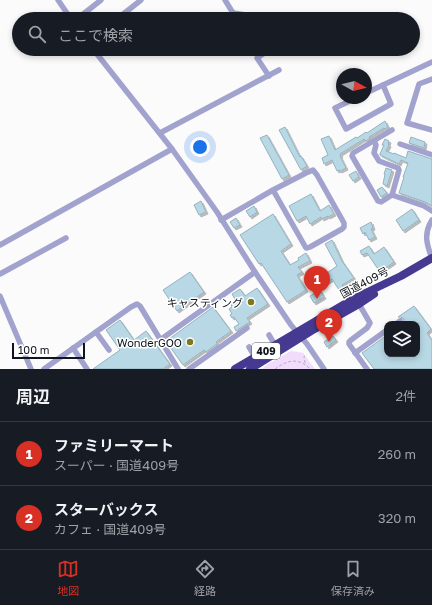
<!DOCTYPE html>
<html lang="ja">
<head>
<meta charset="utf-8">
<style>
  body { margin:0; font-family:"Golos Text","Noto Sans JP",sans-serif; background:#20242c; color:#f1f3f6 }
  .controls { position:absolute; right:12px; bottom:12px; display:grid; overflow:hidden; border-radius:8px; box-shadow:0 2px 6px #0003 }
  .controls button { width:36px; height:36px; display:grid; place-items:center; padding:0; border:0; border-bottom:1px solid #363941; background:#171b24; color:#f1f3f6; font:20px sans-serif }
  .compass { position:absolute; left:336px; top:68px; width:36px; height:36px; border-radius:50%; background:#171b24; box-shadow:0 2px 6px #0003; rotate:98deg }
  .scale { position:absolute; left:12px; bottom:10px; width:73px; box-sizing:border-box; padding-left:4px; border:2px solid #0f151d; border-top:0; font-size:11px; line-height:14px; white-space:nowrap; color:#0f151d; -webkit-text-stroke:3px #fff; paint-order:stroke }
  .you { position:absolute; left:200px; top:147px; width:14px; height:14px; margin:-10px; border:3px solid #fff; border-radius:50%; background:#1a73e8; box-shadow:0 0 0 6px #1a73e833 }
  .badge { display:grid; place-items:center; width:26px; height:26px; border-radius:50%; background:#d93025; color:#fff; font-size:13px; font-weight:700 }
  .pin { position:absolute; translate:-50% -33px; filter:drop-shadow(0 1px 2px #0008) }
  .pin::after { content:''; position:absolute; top:21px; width:14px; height:12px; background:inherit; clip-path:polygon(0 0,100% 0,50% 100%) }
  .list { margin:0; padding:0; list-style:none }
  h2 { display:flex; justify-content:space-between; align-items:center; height:52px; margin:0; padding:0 16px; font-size:17px }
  h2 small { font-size:13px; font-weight:400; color:#9ea1a6 }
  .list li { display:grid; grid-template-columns:26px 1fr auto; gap:12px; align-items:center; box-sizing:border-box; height:64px; padding:0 16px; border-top:1px solid #363941 }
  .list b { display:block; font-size:15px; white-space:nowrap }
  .list p { margin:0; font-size:13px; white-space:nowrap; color:#9ea1a6 }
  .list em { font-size:13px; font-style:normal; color:#9ea1a6 }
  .icon { flex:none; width:22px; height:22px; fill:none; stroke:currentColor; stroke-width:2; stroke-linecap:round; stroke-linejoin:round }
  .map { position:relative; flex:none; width:432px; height:369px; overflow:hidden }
  .search { position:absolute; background:#171b24; box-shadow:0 2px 6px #0003; left:12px; right:12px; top:12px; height:44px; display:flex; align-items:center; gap:10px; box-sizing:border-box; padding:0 14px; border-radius:22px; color:#9ea1a6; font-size:15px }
  .sheet { height:180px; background:#171b24 }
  nav { display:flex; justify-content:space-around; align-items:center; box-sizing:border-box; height:56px; border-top:1px solid #363941; background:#171b24; font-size:11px; color:#9ea1a6 }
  nav a { display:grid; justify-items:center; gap:2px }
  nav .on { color:#d93025 }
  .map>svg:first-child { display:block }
</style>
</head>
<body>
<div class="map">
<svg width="432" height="369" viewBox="0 0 432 369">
  <defs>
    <filter id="shadow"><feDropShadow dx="2" dy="2" stdDeviation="0" flood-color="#0004"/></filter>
  </defs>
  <rect width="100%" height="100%" fill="#fbfbfb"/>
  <!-- green -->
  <path fill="#f2dcfd" d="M291,351l13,2v3l2,1 9,12h-53l6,-5z"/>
  <!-- building -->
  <g fill="#b8d8e5" stroke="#94b2bf" filter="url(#shadow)">
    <path d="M385,121l3,6 -3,2 -1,-1 -15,9 1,1 -4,3 -2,-2 -24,15 1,2h-1l6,12 -6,3 -1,-1 -2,1 -5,-11 -8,4 -2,-6 6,-3 -7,-16 8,-3 6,14 21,-13 1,1 9,-6 1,1z"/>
    <path d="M285,127l15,30 1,-1 6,10 -6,4 -22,-40z"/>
    <path d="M267,135l22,40 -7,4 -22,-41z"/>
    <path d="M411,137l14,5 -1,6 -15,-5z"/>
    <path d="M385,139l4,2 -1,3 1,1 -3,6 8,3v-1l12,5 2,-7 24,8v47l-7,-4 -26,-9 5,-16h-1l5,-14 -7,-3 -2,4 -19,-9v-1l4,-9h-2z"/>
    <path d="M386,168l6,2 -5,16 -4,-2 2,-10h-1z"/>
    <path d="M356,171l3,6 -6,4 -4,-6z"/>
    <path d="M382,187l5,6 -6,4 -4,-7z"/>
    <path d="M311,194l9,17 9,-6 5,9 -6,3v-1l-6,3 -1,-2 -11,7 -4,-8 -9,5 -8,-15z"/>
    <path d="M201,201l5,11 -7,3 -5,-10z"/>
    <path d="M254,206l3,6 -7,5 -4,-6z"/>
    <path d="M412,209l7,11 -16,11 -7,-11z"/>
    <path d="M273,214l18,30 -10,7 9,14 9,-5 -1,-2 8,-5 4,8 -12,6 4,5 -5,3 9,15 -19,12 -26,-39 -2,1 -19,-29z"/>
    <path d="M236,218l4,7 -6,3 -4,-6z"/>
    <path d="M371,222l2,6 -2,1 4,8 -6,3 -4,-8 -2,2 -3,-6z"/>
    <path d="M332,240l10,21 12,17 -12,7 4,5 -5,3 -9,-14 -11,7 -8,-12 8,-4 3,5 13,-9 -12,-22z"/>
    <path d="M369,246l5,8 10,-7 10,15 -14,10 -13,-19 -5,2 -2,-4z"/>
    <path d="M190,272l14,20 -27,19 -14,-21z"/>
    <path d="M257,288l11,16 -21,14 3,4 -5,3 -9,6 -2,-4 5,-3 -5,-7 -2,1 -2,-3 2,-1 -3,-5 3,-2 -1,-3 5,-3 -4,-7 8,-5 5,7z"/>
    <path d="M320,290l4,7 -10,6 -4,-7z"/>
    <path d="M414,306l17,23 -4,4 5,7v29h-58l-12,-16 25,-18v19h30v-30h-14l1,-3v-2l-3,-2h-3z"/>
    <path d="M213,307l18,24 -15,11 1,2 -11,8 -2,-2 -21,15 -13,-18 3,-3 -4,-5z"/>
    <path d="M120,320l14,20 12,-9 24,33 -7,5h-70l27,-19 -14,-20z"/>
    <path d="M333,336l3,4 -9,7 -3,-5z"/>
  </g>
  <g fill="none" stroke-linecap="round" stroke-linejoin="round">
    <!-- path -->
    <g stroke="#b0b2b4" stroke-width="1" stroke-dasharray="3 2" stroke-linecap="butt">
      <path d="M305,363l-1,-7 3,-1"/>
      <path d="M275,369c12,-9 24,-12 35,0"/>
    </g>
    <!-- minor -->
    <g stroke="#a2a2ce" stroke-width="5.5">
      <path d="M58,0l13,19"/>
      <path d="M225,0l8,13 13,2 3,4"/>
      <path d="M77,19l24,-19"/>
      <path d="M117,19l24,-19"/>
      <path d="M93,49l79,100 45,63 38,60 36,53 16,19 17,25"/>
      <path d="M269,49v1l-12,8 12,18"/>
      <path d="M432,79l-13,5 -12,39 25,7"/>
      <path d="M366,93l66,-31"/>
      <path d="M356,98l-21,10 11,21 45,-25 -8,-19"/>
      <path d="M160,133l119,-63"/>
      <path d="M374,141l2,4 -2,8 5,8 19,7 1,2 -7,25 -11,7 -3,-1 -26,-45 1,-3 39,-23"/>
      <path d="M400,144l32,11"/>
      <path d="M392,195l32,11 8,5"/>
      <path d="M221,220l52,-30 33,-17 7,-3 4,5 27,48v4l-2,2 -32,18 -3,1h-1l-33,-58"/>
      <path d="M432,220c-9,14 -5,25 0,39"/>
      <path d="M0,245l172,-96"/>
      <path d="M0,274l66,-36"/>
      <path d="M0,296l31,73"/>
      <path d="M359,304l11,19 -3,5 -16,12 -2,2v2l18,25"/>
      <path d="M396,324l4,-3"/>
      <path d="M96,332l13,18"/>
      <path d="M269,335l6,10"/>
      <path d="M160,340l95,-68"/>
      <path d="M249,347l6,10"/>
      <path d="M73,348l14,21"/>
      <path d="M355,353l32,-23"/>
      <path d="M44,369l87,-62 6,-3 3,2 38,63"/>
      <path d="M189,369l58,-41"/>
    </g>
    <!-- highway -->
    <g stroke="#463991" stroke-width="8">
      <path d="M235,369l120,-71 46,-22 31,-18"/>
      <path d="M250,369l61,-38 48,-27 15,-10"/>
    </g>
  </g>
  <!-- markers -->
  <g fill="#7d781e" stroke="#fff" stroke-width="1.5">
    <circle cx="251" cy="302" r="4"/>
    <circle cx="190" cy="342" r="4"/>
  </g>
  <g text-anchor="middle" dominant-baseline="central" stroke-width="3" stroke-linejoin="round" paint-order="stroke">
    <!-- shield labels -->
    <rect fill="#fff" stroke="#575b61" stroke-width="1" x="252" y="343" width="28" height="16" rx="3"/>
    <g font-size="10" font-weight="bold" fill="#0f151d">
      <text x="266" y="351">409</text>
    </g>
    <!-- street labels -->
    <g font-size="11" fill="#0f151d" stroke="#fff">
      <text transform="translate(364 282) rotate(-28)">国道409号</text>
    </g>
    <!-- poi labels -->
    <g font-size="11" fill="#0f151d" stroke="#fff" text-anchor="end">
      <text x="243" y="302">キャスティング</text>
      <text x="182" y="342">WonderGOO</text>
    </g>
  </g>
</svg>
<div class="controls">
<button><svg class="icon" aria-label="layers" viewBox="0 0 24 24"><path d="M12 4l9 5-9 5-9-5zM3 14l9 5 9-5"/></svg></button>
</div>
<svg class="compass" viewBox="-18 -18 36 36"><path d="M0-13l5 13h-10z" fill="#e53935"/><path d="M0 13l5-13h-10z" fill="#9ea1a6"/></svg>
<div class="scale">100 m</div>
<div class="you"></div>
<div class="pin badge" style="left:317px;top:299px">1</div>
<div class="pin badge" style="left:329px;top:342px">2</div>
<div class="search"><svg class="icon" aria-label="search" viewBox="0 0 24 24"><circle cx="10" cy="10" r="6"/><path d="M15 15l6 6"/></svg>ここで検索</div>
</div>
<section class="sheet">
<h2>周辺<small>2件</small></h2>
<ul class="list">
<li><span class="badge">1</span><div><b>ファミリーマート</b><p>スーパー · 国道409号</p></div><em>260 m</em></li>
<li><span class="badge">2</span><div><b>スターバックス</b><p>カフェ · 国道409号</p></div><em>320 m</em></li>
</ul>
</section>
<nav>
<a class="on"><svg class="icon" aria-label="map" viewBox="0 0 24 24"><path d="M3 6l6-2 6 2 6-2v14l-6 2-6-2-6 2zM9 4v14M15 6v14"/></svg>地図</a>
<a><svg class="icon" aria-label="directions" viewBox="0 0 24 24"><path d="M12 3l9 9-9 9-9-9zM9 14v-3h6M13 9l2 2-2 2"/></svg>経路</a>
<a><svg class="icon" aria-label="saved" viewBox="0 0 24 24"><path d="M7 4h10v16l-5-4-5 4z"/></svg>保存済み</a>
</nav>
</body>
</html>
